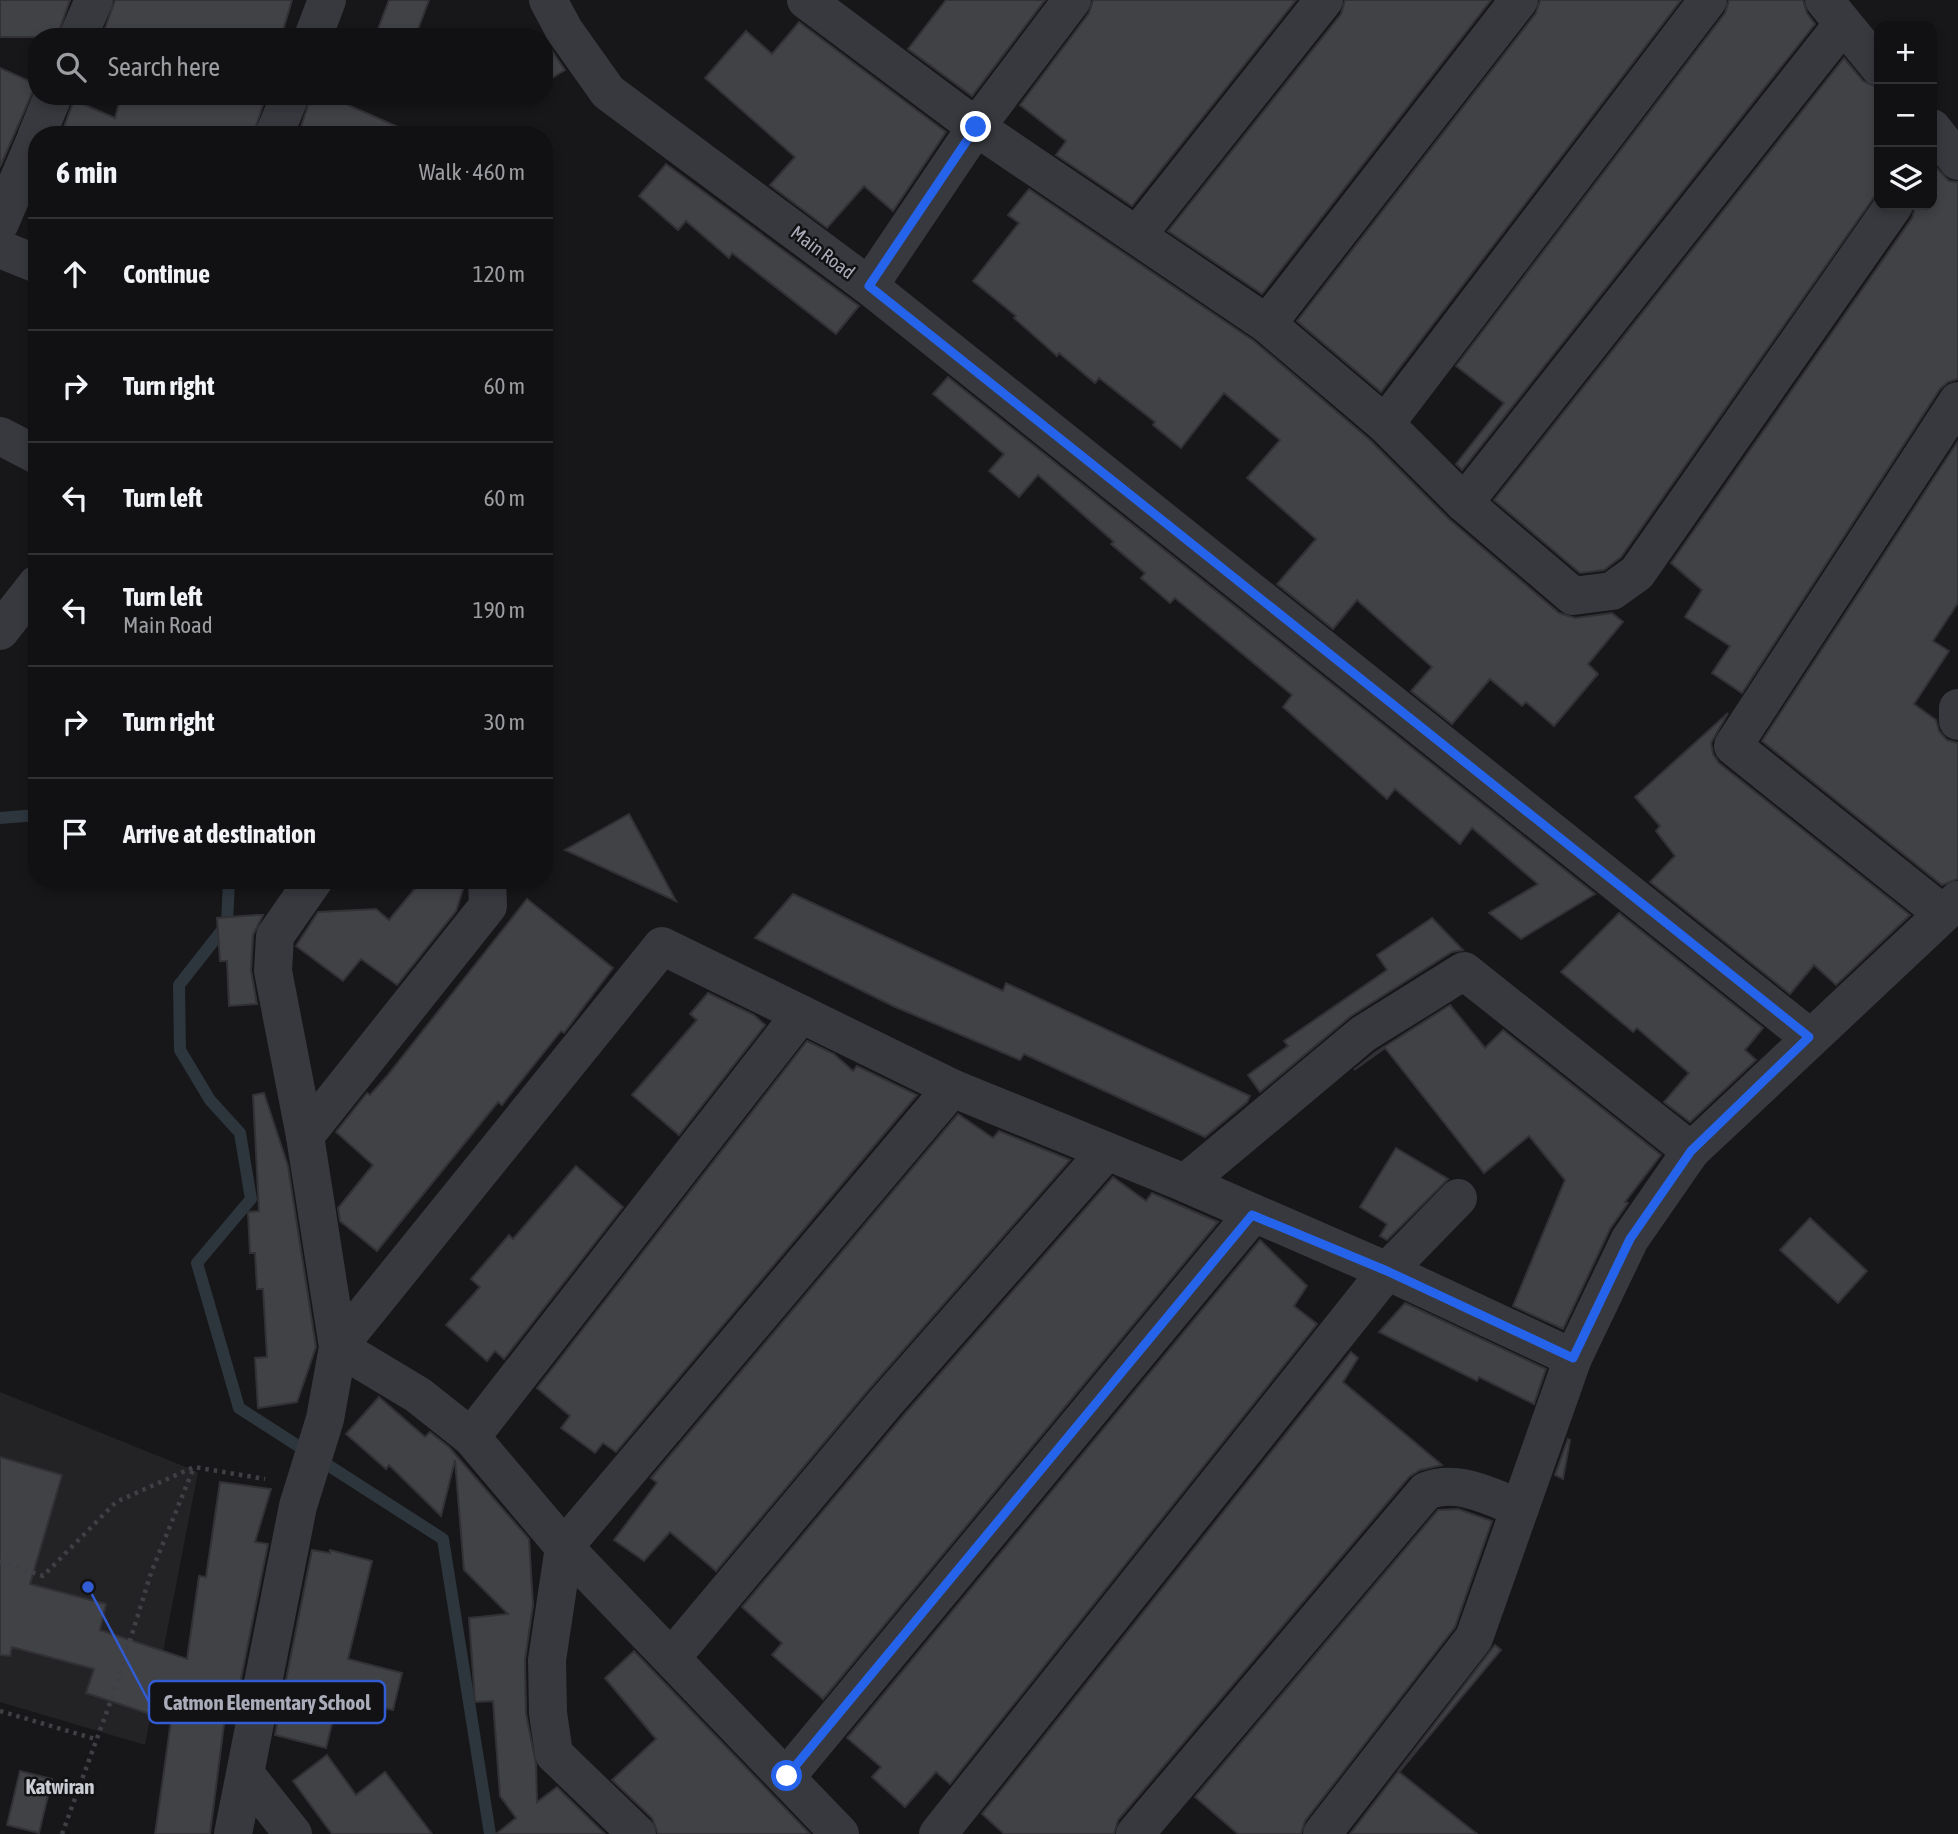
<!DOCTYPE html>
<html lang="en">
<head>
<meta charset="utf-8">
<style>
  body { margin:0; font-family:"Asap Condensed",sans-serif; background:#1a1a1c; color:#f1f3f6 }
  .controls { position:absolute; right:21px; top:21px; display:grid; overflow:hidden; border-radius:14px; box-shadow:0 4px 10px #0003 }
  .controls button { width:63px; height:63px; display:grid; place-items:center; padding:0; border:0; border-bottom:2px solid #303133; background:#111113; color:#f1f3f6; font:35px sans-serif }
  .stop { position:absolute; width:21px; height:21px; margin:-16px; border:5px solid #2563eb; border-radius:50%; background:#fff }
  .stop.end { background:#2563eb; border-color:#fff; box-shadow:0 2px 7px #0008 }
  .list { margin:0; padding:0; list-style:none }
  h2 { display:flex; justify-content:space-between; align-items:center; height:91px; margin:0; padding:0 28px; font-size:30px }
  h2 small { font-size:23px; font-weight:400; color:#9c9da0 }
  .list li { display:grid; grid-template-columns:46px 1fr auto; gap:21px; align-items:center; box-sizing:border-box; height:112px; padding:0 28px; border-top:2px solid #303133 }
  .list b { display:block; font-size:26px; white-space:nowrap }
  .list p { margin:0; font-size:23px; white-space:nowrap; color:#9c9da0 }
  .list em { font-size:23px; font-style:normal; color:#9c9da0 }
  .icon { flex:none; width:38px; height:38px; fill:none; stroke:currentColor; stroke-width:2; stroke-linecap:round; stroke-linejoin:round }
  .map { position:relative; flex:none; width:1958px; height:1834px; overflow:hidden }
  .search { position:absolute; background:#111113; box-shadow:0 4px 10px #0003; left:28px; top:28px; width:525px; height:77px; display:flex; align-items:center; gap:18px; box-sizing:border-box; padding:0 24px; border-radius:28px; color:#9c9da0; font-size:26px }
  .panel { position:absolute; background:#111113; box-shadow:0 4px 10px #0003; left:28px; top:126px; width:525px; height:763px; border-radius:28px }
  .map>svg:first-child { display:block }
</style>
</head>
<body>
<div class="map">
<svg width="1958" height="1834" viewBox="0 0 1958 1834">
  <rect width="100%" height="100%" fill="#171719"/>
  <!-- built -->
  <path fill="#232326" d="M0,1392l198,80 -53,273 -145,-43z"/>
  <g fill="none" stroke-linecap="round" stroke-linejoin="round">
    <!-- stream -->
    <g stroke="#2d353d" stroke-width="12">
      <path d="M0,818l37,-3"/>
      <path d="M229,880l-2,44 -48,61 1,65 30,50 30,33 11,66 -54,64 42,145 204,131 47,295"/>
    </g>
  </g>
  <!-- building -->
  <g fill="#414246" stroke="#323135" stroke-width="2">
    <path d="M0,0h70l-13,37h-57z"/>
    <path d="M115,0h177l-11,37h-179z"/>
    <path d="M389,0h40l-14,37h-40z"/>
    <path d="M946,0h99l-73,96 -64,-47z"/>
    <path d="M1093,0h203l-164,206 -76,-51 10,-14 -46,-36 69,-92z"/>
    <path d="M1345,0h146l-229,294 -94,-63 173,-217z"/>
    <path d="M1540,0h141l-300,392 -84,-71 239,-308z"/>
    <path d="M1729,0h74l4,13 8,11 -353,446 -6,-6 48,-61 -48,-37 269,-353z"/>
    <path d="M799,22l147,110 -53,79 -29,-25 -37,42 -57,-43 25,-28 -90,-79 41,-47 26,23z"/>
    <path d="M544,39l21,31 -21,13z"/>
    <path d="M1844,58l19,23 16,7v102l-258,367 -17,13 -24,3 -86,-73z"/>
    <path d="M0,68l36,16 -36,83z"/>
    <path d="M121,96h145l-13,39h-192l13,-35 41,18z"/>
    <path d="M311,96h17l88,39h-99l-16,-8z"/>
    <path d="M1932,163l17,18 9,1v197l-10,3 -8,7 -198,304 -30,-20 18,-27 -45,-29 17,-27 -31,-27 241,-345 4,-13h16z"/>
    <path d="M666,164l193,142 -23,28 -104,-81 -3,5 -43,-37 -8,9 -39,-34z"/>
    <path d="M1029,189l225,152 116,99 80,80 109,93 16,5 37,-5 11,9 -35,42 10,10 -44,52 -28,-24 -4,4 -32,-27 -38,45 -41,-33 21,-24 -75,-67 -24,29 -56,-45 39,-45 -69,-61 33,-38 -56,-47 -43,55 -28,-23 2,-3 -56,-44 -4,5 -36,-30 -2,3 -43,-38 2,-2 -43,-35 46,-58 -11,-8z"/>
    <path d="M948,377l647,517 -74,45 -32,-26 49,-29 -66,-56 -12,16 -65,-55 -8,10 -104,-92 9,-12 -117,-97 -5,5 -29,-25 4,-5 -34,-29 3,-2 -76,-67 -19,22 -30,-26 15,-17 -71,-60z"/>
    <path d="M1958,441v162l-25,38 16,10 -35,53 22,16 3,11 8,9 11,3v136l-16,6 -180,-144z"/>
    <path d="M1728,713l-17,30 2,11 6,9 191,152 -74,70 -22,-20 -24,29 -140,-112 25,-26 -19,-25 4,-5 -25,-29z"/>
    <path d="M629,814l47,87 -111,-51z"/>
    <path d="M422,880h43v3l-9,28 -59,74 -36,-26 -18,22 -47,-35 22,-34 58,-3 13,11z"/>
    <path d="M793,894l210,97 3,-8 244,113 -3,6 -42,35 -181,-83 -4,6 -127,-54 -138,-68z"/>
    <path d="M527,899l86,69 -49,65 -3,-2 -59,74 -4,-3 -121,149 -37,-30 -2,-13 35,-43 -37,-33 31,-39 3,2 17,-19z"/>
    <path d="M1619,913l144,115 -18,22 11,10 -66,62 -26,-20 25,-29 -52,-45 -4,4 -72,-60z"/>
    <path d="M256,915h7l-10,20 -2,35 6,34 -28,2 -2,-45h-7l-3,-43z"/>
    <path d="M1432,918l31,32 -11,2 -101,64 -91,76 -12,-17 40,-29 -4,-5 103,-71 -10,-15z"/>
    <path d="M708,993l46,22 11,10 -86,110 -47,-40 65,-75 -7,-6z"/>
    <path d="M1450,1005l35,43 18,-18 158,125 -36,47 3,1 -18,26 -47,100 -50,-23 52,-126 -36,-44 -45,37 -99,-125 -31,22 22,-18z"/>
    <path d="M807,1041l27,13 19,17 4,-5 60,29 -301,357 -13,-9 -8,10 -34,-25 9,-12 -33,-28z"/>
    <path d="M264,1093l24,73 28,181 -19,55 -39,6 -3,-50 12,-1 -4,-68h-6l-2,-36h-5l-2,-41 11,-1 -6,-116z"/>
    <path d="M958,1114l35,24 6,-7 71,29 -201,229 -153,182 -46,-39 -26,29 -30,-21 43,-57 -6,-5z"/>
    <path d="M1396,1148l52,31 -61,61 -7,-4 7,-12 -27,-17z"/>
    <path d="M576,1166l47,41 -119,152 -9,-8 -8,10 -41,-36 34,-38 -9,-8 38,-44 4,4z"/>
    <path d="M1113,1177l33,24 6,-8 66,29 -395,477 -51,-44 10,-12 -40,-36 160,-190z"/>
    <path d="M1810,1218l57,53 -29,32 -58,-53z"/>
    <path d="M1260,1240l47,46 -13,20 23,18 -367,460 -14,-12 -31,35 -33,-30 9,-10 -34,-29z"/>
    <path d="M1405,1303l141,66 -12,35 -55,-27 -2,4 -98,-49z"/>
    <path d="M1351,1352l7,6 -15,24 99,83 -22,5 -11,7 -291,343 -4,14h-110l-22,-20z"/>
    <path d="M379,1397l46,40 5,-5 19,15 80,92 4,66 -8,55 1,54 10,50 1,38 20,-15 48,47h-109l20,-16 -16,-22 -7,-95 -18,1 -6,-84 39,-4 -44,-44 -9,-110 -14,56 -52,-51 -3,4 -40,-35z"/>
    <path d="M1568,1439l2,1 -7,39 -8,-4z"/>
    <path d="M0,1457l62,18 -32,109 76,20 -6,26 87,29 12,-83 7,1 14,-95 51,7 -16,53 13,2 -32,160 -8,-11 -18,141h-55l16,-113 -85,-28 8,-24 -82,-22 -2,9 -10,-1z"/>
    <path d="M1458,1509l34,12 -37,106 -150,194 -4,13h-63l-43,-37 243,-287z"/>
    <path d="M312,1550l18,3v-3l42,11 -24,98 54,14 -9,37 -68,-16 11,13 -10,41 -51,-13z"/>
    <path d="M1495,1645l6,5 -102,122 78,62h-127z"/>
    <path d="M634,1651l176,183h-152l-6,-16 -40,-38 44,-41 -51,-61z"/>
    <path d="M327,1755l29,40 29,-23 47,62h-100l-39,-53z"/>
    <path d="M20,1771l32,8 -13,54 -32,-8z"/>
  </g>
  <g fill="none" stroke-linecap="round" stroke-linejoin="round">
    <!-- path -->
    <g stroke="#3e4045" stroke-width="4.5" stroke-dasharray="3.5 5" stroke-linecap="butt">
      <path d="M0,1561l43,15 73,-74 78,-35 71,12"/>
      <path d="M0,1711l95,28"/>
      <path d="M62,1834l52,-142 37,-119 43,-106"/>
    </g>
    <!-- minor -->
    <g stroke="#38393e" stroke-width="38">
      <path d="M548,0l16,30 44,62 261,194 940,751"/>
      <path d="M806,0l170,127 291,197 118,100 79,79 109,93 39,-5 25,-18 257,-368"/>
      <path d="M1824,0l55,67"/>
      <path d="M78,37l16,-37"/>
      <path d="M313,37l14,-37"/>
      <path d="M1932,128l26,33"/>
      <path d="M37,135l16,-39"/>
      <path d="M274,135l16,-39"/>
      <path d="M0,223l37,-87"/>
      <path d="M1138,234l186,-234"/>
      <path d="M0,249l37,15"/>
      <path d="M869,286l107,-159 96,-127"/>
      <path d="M1267,324l252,-324"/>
      <path d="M1385,424l323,-424"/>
      <path d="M0,436l37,19"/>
      <path d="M1464,503l379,-479"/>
      <path d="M0,631l37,-47"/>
      <path d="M1958,708v13"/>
      <path d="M1942,913l-209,-167 225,-345"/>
      <path d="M305,1136l183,-230 -1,-26"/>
      <path d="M1185,1183l178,-149 101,-63 227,180"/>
      <path d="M338,1347l324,-401 290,142 233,95 202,88 186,87"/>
      <path d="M338,1347l80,48 53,42 93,110 276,287"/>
      <path d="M471,1437l330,-423"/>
      <path d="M672,1657l213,-254 220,-250"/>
      <path d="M246,1775l47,59"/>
      <path d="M787,1776l465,-561"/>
      <path d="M233,1834l65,-328 27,-87 13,-72 -33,-211 -32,-165 2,-35 39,-56"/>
      <path d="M637,1834l-83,-80 -6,-41 -1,-53 17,-113 388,-459"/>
      <path d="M938,1834l449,-563 71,-73"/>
      <path d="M1135,1834l291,-343c31,-13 64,6 94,17"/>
      <path d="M1322,1834l152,-196 99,-280 57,-119 61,-88 267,-251"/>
    </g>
  </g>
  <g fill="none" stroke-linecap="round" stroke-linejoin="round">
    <!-- route -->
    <path stroke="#2563eb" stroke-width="9" d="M787,1776l465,-561 135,56 186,87 57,-119 61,-88 118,-114 -940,-751 107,-159"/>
  </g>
  <g text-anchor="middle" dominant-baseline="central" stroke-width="5" stroke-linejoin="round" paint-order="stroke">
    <!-- street labels -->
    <g font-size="19" fill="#aaadb9" stroke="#121214">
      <text transform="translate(823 252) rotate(37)">Main Road</text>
    </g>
    <!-- neighbourhood labels -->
    <g font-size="21" font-weight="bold" fill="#cbcdd5" stroke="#121214">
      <text x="60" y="1786">Katwiran</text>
    </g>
  </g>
  <!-- callouts -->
  <path fill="none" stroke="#325cd3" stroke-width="2.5" d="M88 1587L149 1702"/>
  <circle fill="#325cd3" stroke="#121214" stroke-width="2.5" cx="88" cy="1587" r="7"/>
  <rect fill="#121214" stroke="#325cd3" stroke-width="2.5" x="149" y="1681" width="236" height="42" rx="7"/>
  <g font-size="21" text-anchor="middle" font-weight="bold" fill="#aaadb9">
    <text x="267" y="1710">Catmon Elementary School</text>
  </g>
</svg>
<div class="controls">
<button>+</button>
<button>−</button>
<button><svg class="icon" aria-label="layers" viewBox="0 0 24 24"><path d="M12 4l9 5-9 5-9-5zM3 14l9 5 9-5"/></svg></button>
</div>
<div class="stop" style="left:787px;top:1776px"></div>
<div class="stop end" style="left:976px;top:127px"></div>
<div class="search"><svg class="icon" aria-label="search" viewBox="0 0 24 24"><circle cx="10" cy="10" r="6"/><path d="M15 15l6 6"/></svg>Search here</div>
<section class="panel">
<h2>6 min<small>Walk · 460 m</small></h2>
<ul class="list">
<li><svg class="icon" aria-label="ahead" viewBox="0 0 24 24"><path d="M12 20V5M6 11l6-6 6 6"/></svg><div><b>Continue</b></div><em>120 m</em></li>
<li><svg class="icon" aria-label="right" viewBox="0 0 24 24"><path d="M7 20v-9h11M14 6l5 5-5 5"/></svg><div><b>Turn right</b></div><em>60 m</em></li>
<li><svg class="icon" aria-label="left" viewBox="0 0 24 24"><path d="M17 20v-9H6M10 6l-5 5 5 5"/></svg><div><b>Turn left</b></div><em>60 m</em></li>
<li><svg class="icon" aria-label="left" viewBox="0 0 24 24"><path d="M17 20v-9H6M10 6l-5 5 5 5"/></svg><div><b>Turn left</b><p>Main Road</p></div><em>190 m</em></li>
<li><svg class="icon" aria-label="right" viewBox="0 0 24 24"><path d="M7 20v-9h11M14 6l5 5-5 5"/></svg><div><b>Turn right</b></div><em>30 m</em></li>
<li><svg class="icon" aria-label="arrive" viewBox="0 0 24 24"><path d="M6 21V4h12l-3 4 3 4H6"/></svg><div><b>Arrive at destination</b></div></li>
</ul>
</section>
</div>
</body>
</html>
